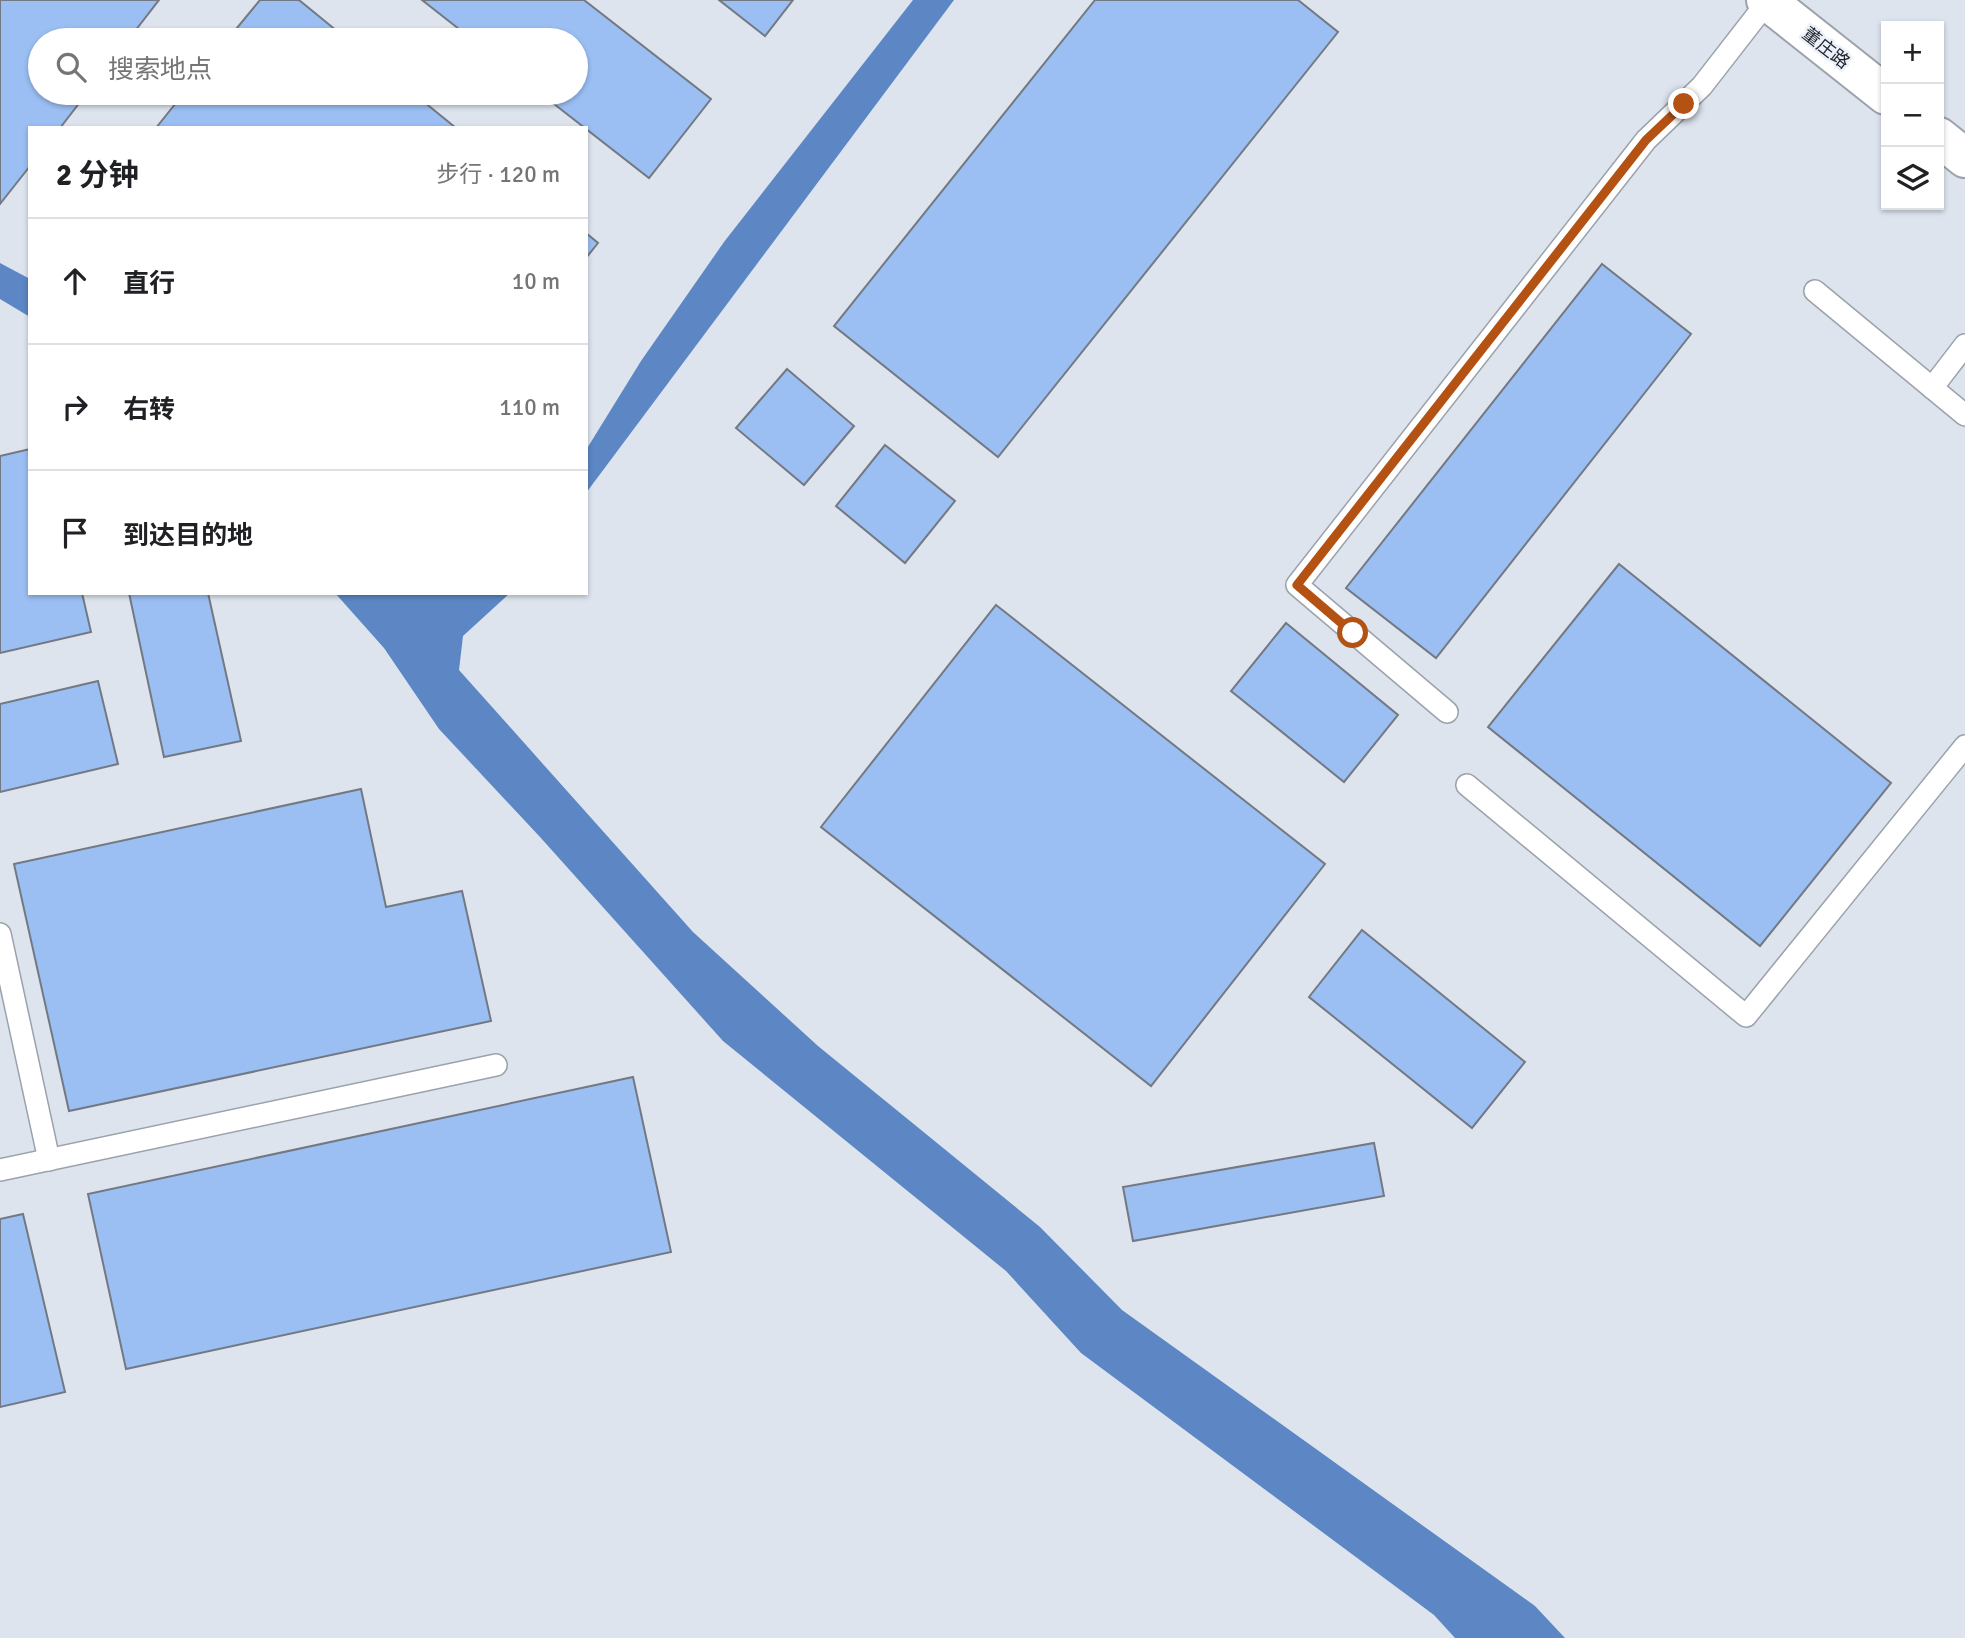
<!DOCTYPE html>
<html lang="zh">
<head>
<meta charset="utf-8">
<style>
  body { margin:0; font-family:Signika,"Noto Sans SC",sans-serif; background:#f2f2f2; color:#202124 }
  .controls { position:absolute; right:21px; top:21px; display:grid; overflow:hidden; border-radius:0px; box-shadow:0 2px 5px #0004 }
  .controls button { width:63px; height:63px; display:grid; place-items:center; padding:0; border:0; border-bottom:2px solid #e0e0e0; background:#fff; color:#202124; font:35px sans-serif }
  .stop { position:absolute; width:21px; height:21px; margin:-16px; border:5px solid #b45214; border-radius:50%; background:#fff }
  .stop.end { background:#b45214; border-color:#fff; box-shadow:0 2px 7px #0008 }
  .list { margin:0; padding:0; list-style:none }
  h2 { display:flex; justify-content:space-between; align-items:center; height:91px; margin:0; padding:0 28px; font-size:30px }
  h2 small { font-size:23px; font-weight:400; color:#757577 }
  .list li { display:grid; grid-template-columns:46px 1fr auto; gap:21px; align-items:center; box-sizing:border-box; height:126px; padding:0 28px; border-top:2px solid #e0e0e0 }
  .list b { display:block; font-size:26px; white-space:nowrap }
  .list em { font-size:23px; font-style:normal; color:#757577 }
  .icon { flex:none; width:38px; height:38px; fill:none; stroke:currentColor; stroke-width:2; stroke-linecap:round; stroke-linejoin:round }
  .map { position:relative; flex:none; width:1965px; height:1638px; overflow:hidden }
  .search { position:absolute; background:#fff; box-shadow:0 2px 5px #0004; left:28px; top:28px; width:560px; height:77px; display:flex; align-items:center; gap:18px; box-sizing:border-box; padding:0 24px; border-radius:38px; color:#757577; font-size:26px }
  .panel { position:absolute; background:#fff; box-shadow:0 2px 5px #0004; left:28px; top:126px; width:560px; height:469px; border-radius:0px }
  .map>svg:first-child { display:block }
</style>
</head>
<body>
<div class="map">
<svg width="1965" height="1638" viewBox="0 0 1965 1638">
  <rect width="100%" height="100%" fill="#dde4ee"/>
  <!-- water -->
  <g fill="#5c87c4">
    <path d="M913,0h41l-368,493v-43l55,-89 83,-119z"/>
    <path d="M0,263l30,16v38l-30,-18z"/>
    <path d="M335,593h175l-47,43 -4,34 234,262 125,114 222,181 82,83 413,296 30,32h-110l-21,-23 -353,-262 -75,-82 -283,-230 -183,-204 -101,-108 -55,-81z"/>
  </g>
  <!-- building -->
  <g fill="#9bbff3" stroke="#737982" stroke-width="2">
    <path d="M0,0h159l-31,40h-88v53h47l-27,35h-30v38l-30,38z"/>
    <path d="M260,0h39l49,40h-121z"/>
    <path d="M422,0h162l127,99 -62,79 -109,-85h36v-53h-103z"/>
    <path d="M719,0h74l-28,36z"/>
    <path d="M1095,0h203l40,32 -340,425 -164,-131z"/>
    <path d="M184,93h229l43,35h-300z"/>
    <path d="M586,233l12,10 -12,15z"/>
    <path d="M1602,264l89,70 -255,324 -90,-70z"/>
    <path d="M787,369l67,57 -50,59 -68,-57z"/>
    <path d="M885,445l70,56 -50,62 -69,-57z"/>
    <path d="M30,449v144h52l9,39 -91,21v-197z"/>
    <path d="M1619,564l272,219 -131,163 -272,-219z"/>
    <path d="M129,593h79l33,148 -77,16z"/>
    <path d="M996,605l329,259 -174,222 -330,-259z"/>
    <path d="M1286,623l112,92 -54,67 -113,-91z"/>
    <path d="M98,681l20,83 -118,28v-88z"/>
    <path d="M361,789l25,118 76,-16 29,130 -422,90 -55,-247z"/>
    <path d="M1362,930l163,132 -53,66 -163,-131z"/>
    <path d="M633,1077l38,175 -545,117 -38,-175z"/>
    <path d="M1374,1143l10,53 -251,45 -10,-54z"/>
    <path d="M23,1214l42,178 -65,15v-188z"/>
  </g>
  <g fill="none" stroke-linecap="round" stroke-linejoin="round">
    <defs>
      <g id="service">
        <path d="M1815,291l150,124"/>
        <path d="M1932,388l33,-43"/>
        <path d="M1447,712l-150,-127 349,-445 56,-54 66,-85"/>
        <path d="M1467,785l279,231 219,-270"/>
        <path d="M0,934l49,226"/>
        <path d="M0,1170l496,-105"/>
      </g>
      <g id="tertiary">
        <path d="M1766,0l120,95"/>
        <path d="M1939,137l26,21"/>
      </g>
    </defs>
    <!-- service casing -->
    <use href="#service" stroke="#9ba2ab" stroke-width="24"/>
    <!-- tertiary casing -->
    <use href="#tertiary" stroke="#9ba2ab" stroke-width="42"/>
    <!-- service -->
    <use href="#service" stroke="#fff" stroke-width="21"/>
    <!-- tertiary -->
    <use href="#tertiary" stroke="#fff" stroke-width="38"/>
  </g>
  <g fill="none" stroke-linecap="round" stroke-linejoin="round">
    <!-- route -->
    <path stroke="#b45214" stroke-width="9" d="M1353,633l-56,-48 349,-445 38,-36"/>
  </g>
  <g text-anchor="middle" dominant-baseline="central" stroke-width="5" stroke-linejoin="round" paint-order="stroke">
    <!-- street labels -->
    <g font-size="18" fill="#1f2125" stroke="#eaf1fb">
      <text transform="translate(1826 48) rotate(38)">董庄路</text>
    </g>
  </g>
</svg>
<div class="controls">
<button>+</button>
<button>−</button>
<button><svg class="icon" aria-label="layers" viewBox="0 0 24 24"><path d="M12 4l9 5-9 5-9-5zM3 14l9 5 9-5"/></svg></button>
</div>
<div class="stop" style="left:1353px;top:633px"></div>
<div class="stop end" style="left:1684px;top:104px"></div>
<div class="search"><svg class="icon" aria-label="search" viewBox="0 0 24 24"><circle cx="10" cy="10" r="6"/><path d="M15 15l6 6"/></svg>搜索地点</div>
<section class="panel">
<h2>2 分钟<small>步行 · 120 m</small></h2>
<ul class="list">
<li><svg class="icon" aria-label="ahead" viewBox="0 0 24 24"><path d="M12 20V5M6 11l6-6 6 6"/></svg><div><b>直行</b></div><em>10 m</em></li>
<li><svg class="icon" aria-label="right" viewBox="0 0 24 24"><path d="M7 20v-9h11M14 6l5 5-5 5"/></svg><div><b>右转</b></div><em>110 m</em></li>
<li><svg class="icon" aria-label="arrive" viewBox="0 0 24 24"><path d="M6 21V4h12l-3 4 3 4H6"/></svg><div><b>到达目的地</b></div></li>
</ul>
</section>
</div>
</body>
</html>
